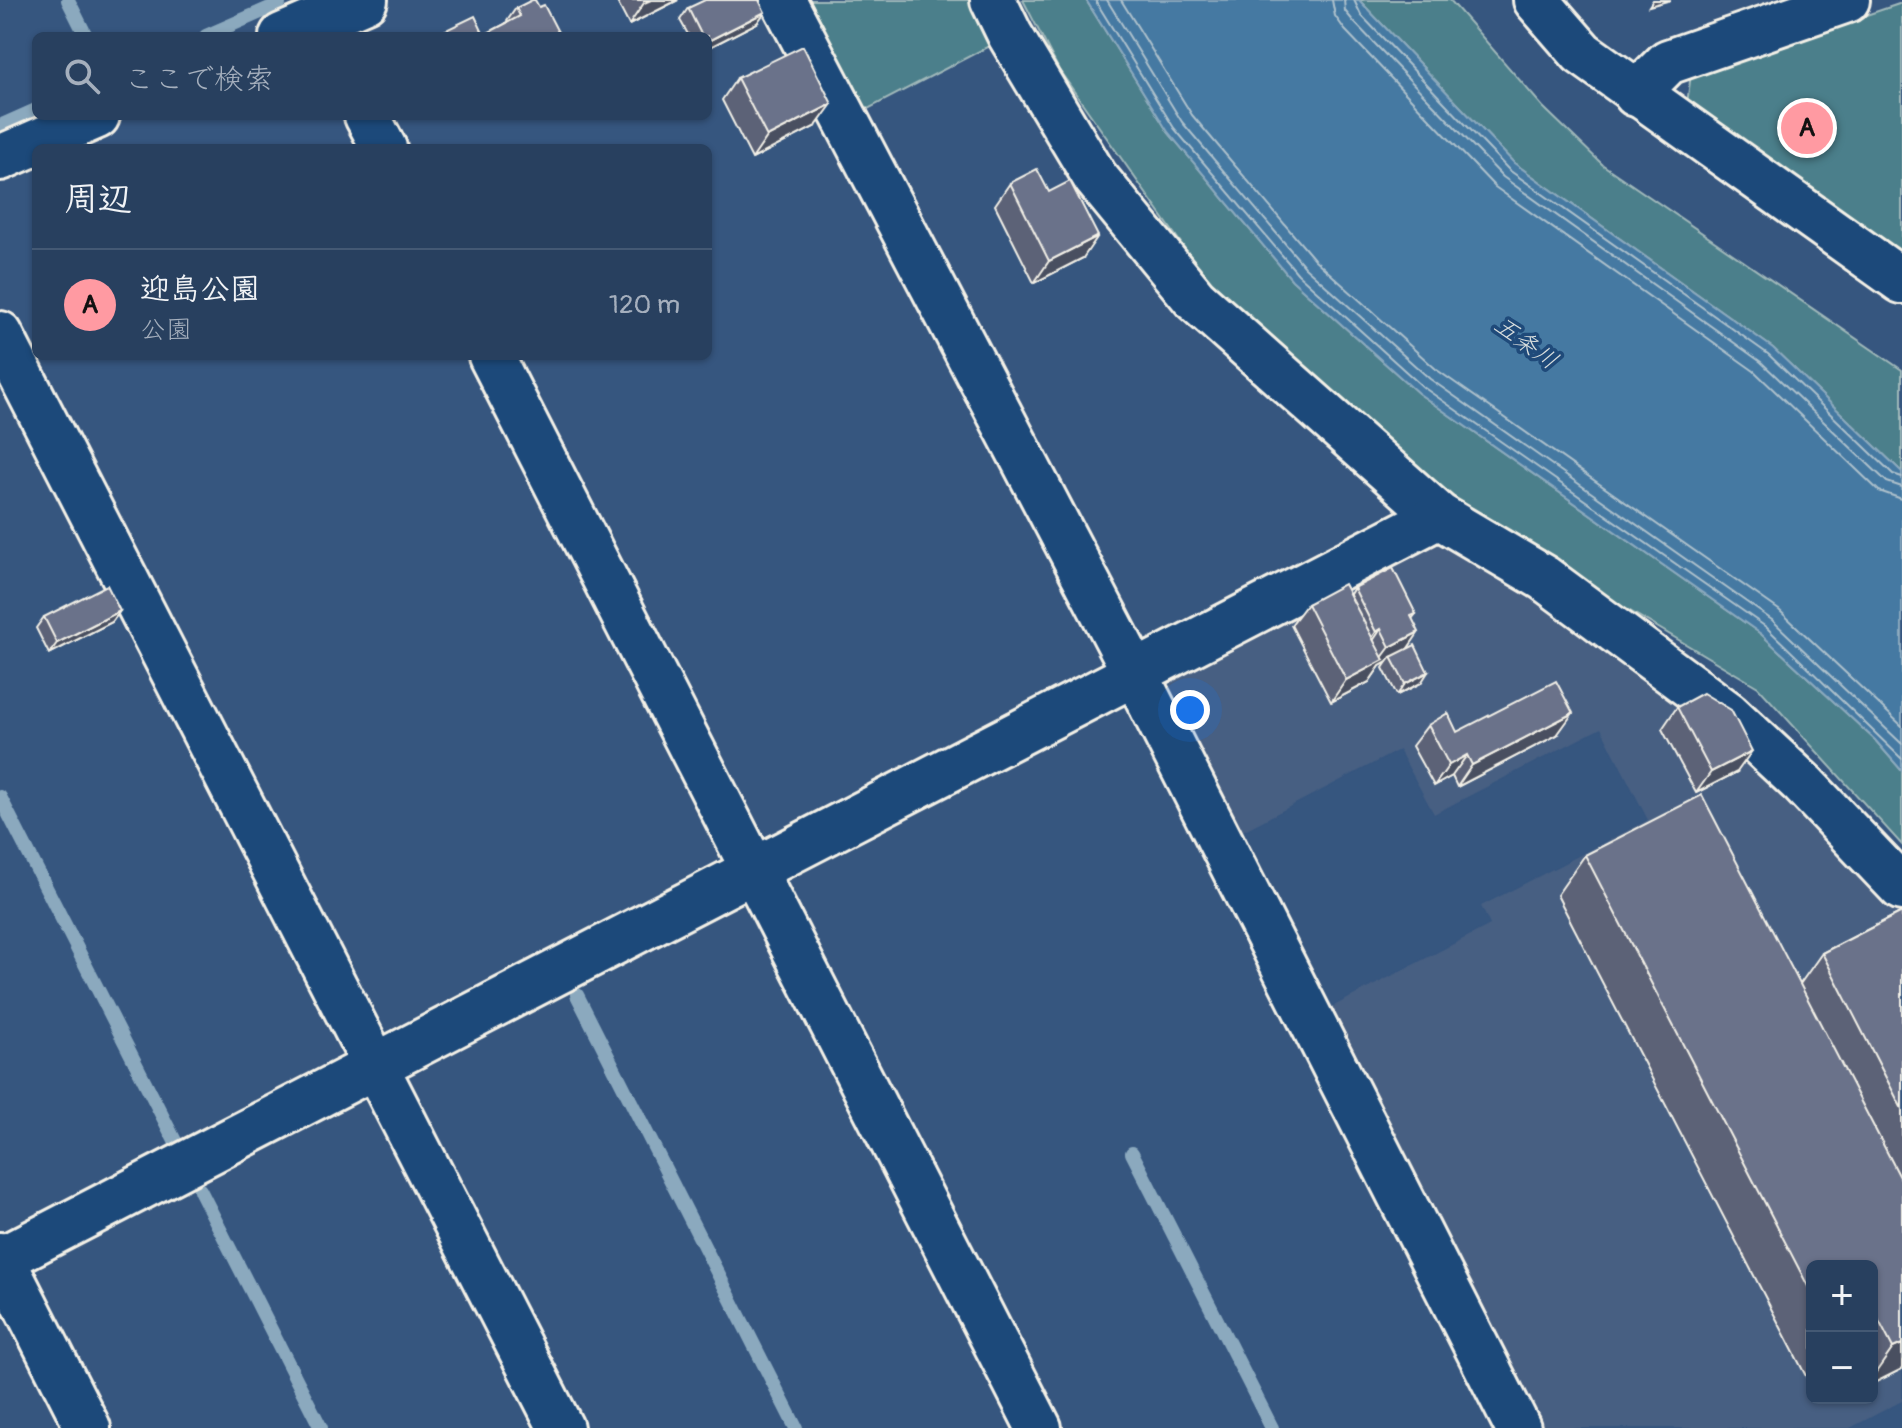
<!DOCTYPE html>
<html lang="ja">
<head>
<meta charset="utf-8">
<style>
  body { margin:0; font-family:Pangolin,"Klee One",sans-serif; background:#304765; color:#f1f3f6 }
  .controls { position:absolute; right:24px; bottom:24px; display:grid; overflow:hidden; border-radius:12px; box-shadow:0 2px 6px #0004 }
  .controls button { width:72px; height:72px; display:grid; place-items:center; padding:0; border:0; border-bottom:2px solid #445974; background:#28405f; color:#f1f3f6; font:40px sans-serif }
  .you { position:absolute; left:1190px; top:710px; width:28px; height:28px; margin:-20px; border:6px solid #fff; border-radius:50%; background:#1a73e8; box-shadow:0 0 0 12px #1a73e833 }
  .badge { display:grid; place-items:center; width:52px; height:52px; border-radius:50%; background:#ff9aa2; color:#111; font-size:26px; font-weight:700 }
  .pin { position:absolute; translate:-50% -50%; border:4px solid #fff; box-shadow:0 2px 8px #0006 }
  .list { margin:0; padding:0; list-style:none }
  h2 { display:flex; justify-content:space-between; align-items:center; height:104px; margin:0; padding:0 32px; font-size:34px }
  h2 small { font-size:26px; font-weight:400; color:#a5afbd }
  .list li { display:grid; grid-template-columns:52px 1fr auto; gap:24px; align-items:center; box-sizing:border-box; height:112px; padding:0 32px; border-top:2px solid #445974 }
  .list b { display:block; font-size:30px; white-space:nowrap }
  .list p { margin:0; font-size:26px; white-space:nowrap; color:#a5afbd }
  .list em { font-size:26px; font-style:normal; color:#a5afbd }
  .icon { flex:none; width:44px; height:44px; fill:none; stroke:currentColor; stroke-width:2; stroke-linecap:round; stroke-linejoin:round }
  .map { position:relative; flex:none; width:1902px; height:1428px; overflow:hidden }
  .search { position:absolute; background:#28405f; box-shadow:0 2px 6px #0004; left:32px; top:32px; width:680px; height:88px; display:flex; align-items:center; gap:20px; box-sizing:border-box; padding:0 28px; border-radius:12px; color:#a5afbd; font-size:30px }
  .panel { position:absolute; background:#28405f; box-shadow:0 2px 6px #0004; left:32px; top:144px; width:680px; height:216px; border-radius:12px }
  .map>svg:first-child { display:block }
</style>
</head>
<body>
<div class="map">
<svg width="1902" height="1428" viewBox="0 0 1902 1428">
  <rect width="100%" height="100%" fill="#36567f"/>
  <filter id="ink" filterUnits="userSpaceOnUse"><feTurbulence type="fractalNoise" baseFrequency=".0125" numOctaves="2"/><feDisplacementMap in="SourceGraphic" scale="16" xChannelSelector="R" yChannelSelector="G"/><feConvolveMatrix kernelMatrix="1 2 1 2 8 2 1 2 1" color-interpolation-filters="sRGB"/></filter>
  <g filter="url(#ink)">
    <!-- built -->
    <path fill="#465e82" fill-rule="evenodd" d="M1428,545h15l88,49 116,77 147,123 108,116v491l-52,27h-306l-218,-418 164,-85 -9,-19 167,-86 -47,-92 -167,86 -35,-64 -164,85 -70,-133 8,-25zM1812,1266h60v132h-60z"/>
    <!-- green -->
    <g fill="#4c7f8b" stroke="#a0b8ba" stroke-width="2">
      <path d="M810,0h161l22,44 -127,66z"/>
      <path d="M1023,0h63l82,132 124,148 126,113 343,241 114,106 27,31v74l-144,-158 -258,-153 -124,-98 -162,-146 -155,-220z"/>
      <path d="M1359,0h91l93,107 60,58 299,205v102l-129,-124 -259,-185z"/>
      <path d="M1902,3v253l-216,-145 5,-37z"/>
    </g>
    <!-- water -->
    <path fill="#4579a2" stroke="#8ba9be" stroke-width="2" d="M1086,0h273l155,163 259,185 129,124v299l-27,-31 -114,-106 -343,-241 -126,-113 -124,-148z"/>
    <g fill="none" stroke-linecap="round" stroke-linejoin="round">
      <!-- shore -->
      <g stroke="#aec1cc" stroke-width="2">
        <path d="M1095,0l79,128 124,146 125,113 343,240 136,132"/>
        <path d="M1107,0l75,122 123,145 125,112 342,241 130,124"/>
        <path d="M1121,0l71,115 122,144 123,111 342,240 123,116"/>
        <path d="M1332,0l3,16 10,14 150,157 259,184 125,120 23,8"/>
        <path d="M1344,0l1,11 9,11 149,155 258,185 126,120 15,5"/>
        <path d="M1354,0l7,15 148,155 259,184 125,120 9,3"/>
      </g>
      <!-- stream -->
      <g stroke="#8ba9be" stroke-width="14">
        <path d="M68,0l18,36"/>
        <path d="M206,36l73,-32"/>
        <path d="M0,126l36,-16"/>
        <path d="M0,797l175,344"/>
        <path d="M577,995l219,433"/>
        <path d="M1132,1153l140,275"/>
        <path d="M200,1190l121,238"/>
      </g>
      <defs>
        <g id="minor">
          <path d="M783,0l352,673 383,755"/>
          <path d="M993,0l17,35 85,142 100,122 244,217 105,62 184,136 75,70 99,104"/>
          <path d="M1536,0l46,53 320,228"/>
          <path d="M282,36l83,-36"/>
          <path d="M1636,94l32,-32 179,-62"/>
          <path d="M367,116l17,32"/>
          <path d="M0,158l97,-42"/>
          <path d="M0,334l561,1094"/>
          <path d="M491,356l548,1072"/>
          <path d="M0,1255l88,173"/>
          <path d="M0,1260l1439,-744"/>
        </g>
      </defs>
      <!-- minor casing -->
      <use href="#minor" stroke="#f4f1e8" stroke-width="50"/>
      <!-- minor -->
      <use href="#minor" stroke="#1f4a7a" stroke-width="44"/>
    </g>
    <!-- wall -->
    <g fill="#5b6277" stroke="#f4f1e8" stroke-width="2">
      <path d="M616,0h62l-49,25z"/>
      <path d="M539,7l21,29h-120l4,-5 40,4 21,-11 11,-16z"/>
      <path d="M688,8l69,15 -49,25v-12h-19l-9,-16z"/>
      <path d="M737,78l79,48 -64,33 -30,-59z"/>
      <path d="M1010,183l73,75 -49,25 -39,-78z"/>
      <path d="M1354,588l62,26 -4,5 -5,30 14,34 -24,12 -14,-27 4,-6 -7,4 -11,16 -38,20 -40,-77 16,-21 43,-10z"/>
      <path d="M120,611l-8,11 -63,32 -13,-26 8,-11z"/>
      <path d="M1677,707l60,65 -41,21 -34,-64z"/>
      <path d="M1428,725l29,7 100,3 -100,52 -5,-11 -18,10 -22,-40z"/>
      <path d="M1585,855l215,129 22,-31 80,-41v457l-30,15v-118h-60v109l-5,3 -250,-483z"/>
    </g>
    <!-- shaded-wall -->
    <g fill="#4a5061" stroke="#f4f1e8" stroke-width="2">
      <path d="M651,0h27l-49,25 15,-22z"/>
      <path d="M1653,0h18l-22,6z"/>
      <path d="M765,12l-8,11 -49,25v-7z"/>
      <path d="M832,104l-16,22 -64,33 15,-22z"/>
      <path d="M1098,236l-15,22 -49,25 15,-22z"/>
      <path d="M120,611l-8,11 -63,32 8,-11z"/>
      <path d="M1381,629l-15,22 -5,3 15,-22z"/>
      <path d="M1419,632l-15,22 -13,3 -4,5 -7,4 -11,16 -38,20 15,-22 32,-17 12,-16z"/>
      <path d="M1428,672l-7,11 -24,12 8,-11z"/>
      <path d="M1573,713l-16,22 -100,52 15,-22z"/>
      <path d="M1752,751l-15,21 -41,21 15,-21z"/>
      <path d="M1467,755l-15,21 -18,10 15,-21z"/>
      <path d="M1902,1344v25l-30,15v-6l21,-30z"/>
    </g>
    <!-- building -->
    <g fill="#6a728a" stroke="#f4f1e8" stroke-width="2">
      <path d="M532,0h3l4,7 5,-2 16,31h-78l38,-20 -4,-8z"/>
      <path d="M705,0h54l6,12 -57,29v-5h-6l-14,-28z"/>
      <path d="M475,16l9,19 -2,1h-36l-2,-5z"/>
      <path d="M803,46l29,58 -65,33 -30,-59z"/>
      <path d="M1037,169l12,23 21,-11 28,55 -49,25 -39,-78z"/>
      <path d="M1393,568l23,46 -5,2 8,16 -29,15 -9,-18 -5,3 -22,-44z"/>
      <path d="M1344,584l40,76 -38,20 -39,-76z"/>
      <path d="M107,585l13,26 -63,32 -13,-26z"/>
      <path d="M1415,645l13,27 -23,12 -14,-27z"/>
      <path d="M1556,681l17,32 -101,52 -5,-10 -18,10 -21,-40 20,-12 9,19z"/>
      <path d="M1703,693l28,17 21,41 -41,21 -34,-65z"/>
      <path d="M1702,795l200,386v163l-9,4 -16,-31 -5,2v-53h-60v28l-227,-439z"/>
      <path d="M1902,912v197l-80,-156z"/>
    </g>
  </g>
  <g text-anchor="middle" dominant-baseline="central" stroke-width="7" stroke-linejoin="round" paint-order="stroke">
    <!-- water labels -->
    <g font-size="24" font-style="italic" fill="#dadfde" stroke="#1f4a7a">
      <text transform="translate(1526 343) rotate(36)">五条川</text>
    </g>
  </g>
</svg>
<div class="controls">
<button>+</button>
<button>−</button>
</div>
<div class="you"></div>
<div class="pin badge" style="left:1807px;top:128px">A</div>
<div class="search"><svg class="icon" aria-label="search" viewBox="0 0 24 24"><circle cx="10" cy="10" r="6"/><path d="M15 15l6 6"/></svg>ここで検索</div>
<section class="panel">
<h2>周辺<small></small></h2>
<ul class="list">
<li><span class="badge">A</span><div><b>迎島公園</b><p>公園</p></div><em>120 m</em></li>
</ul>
</section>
</div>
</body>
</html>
